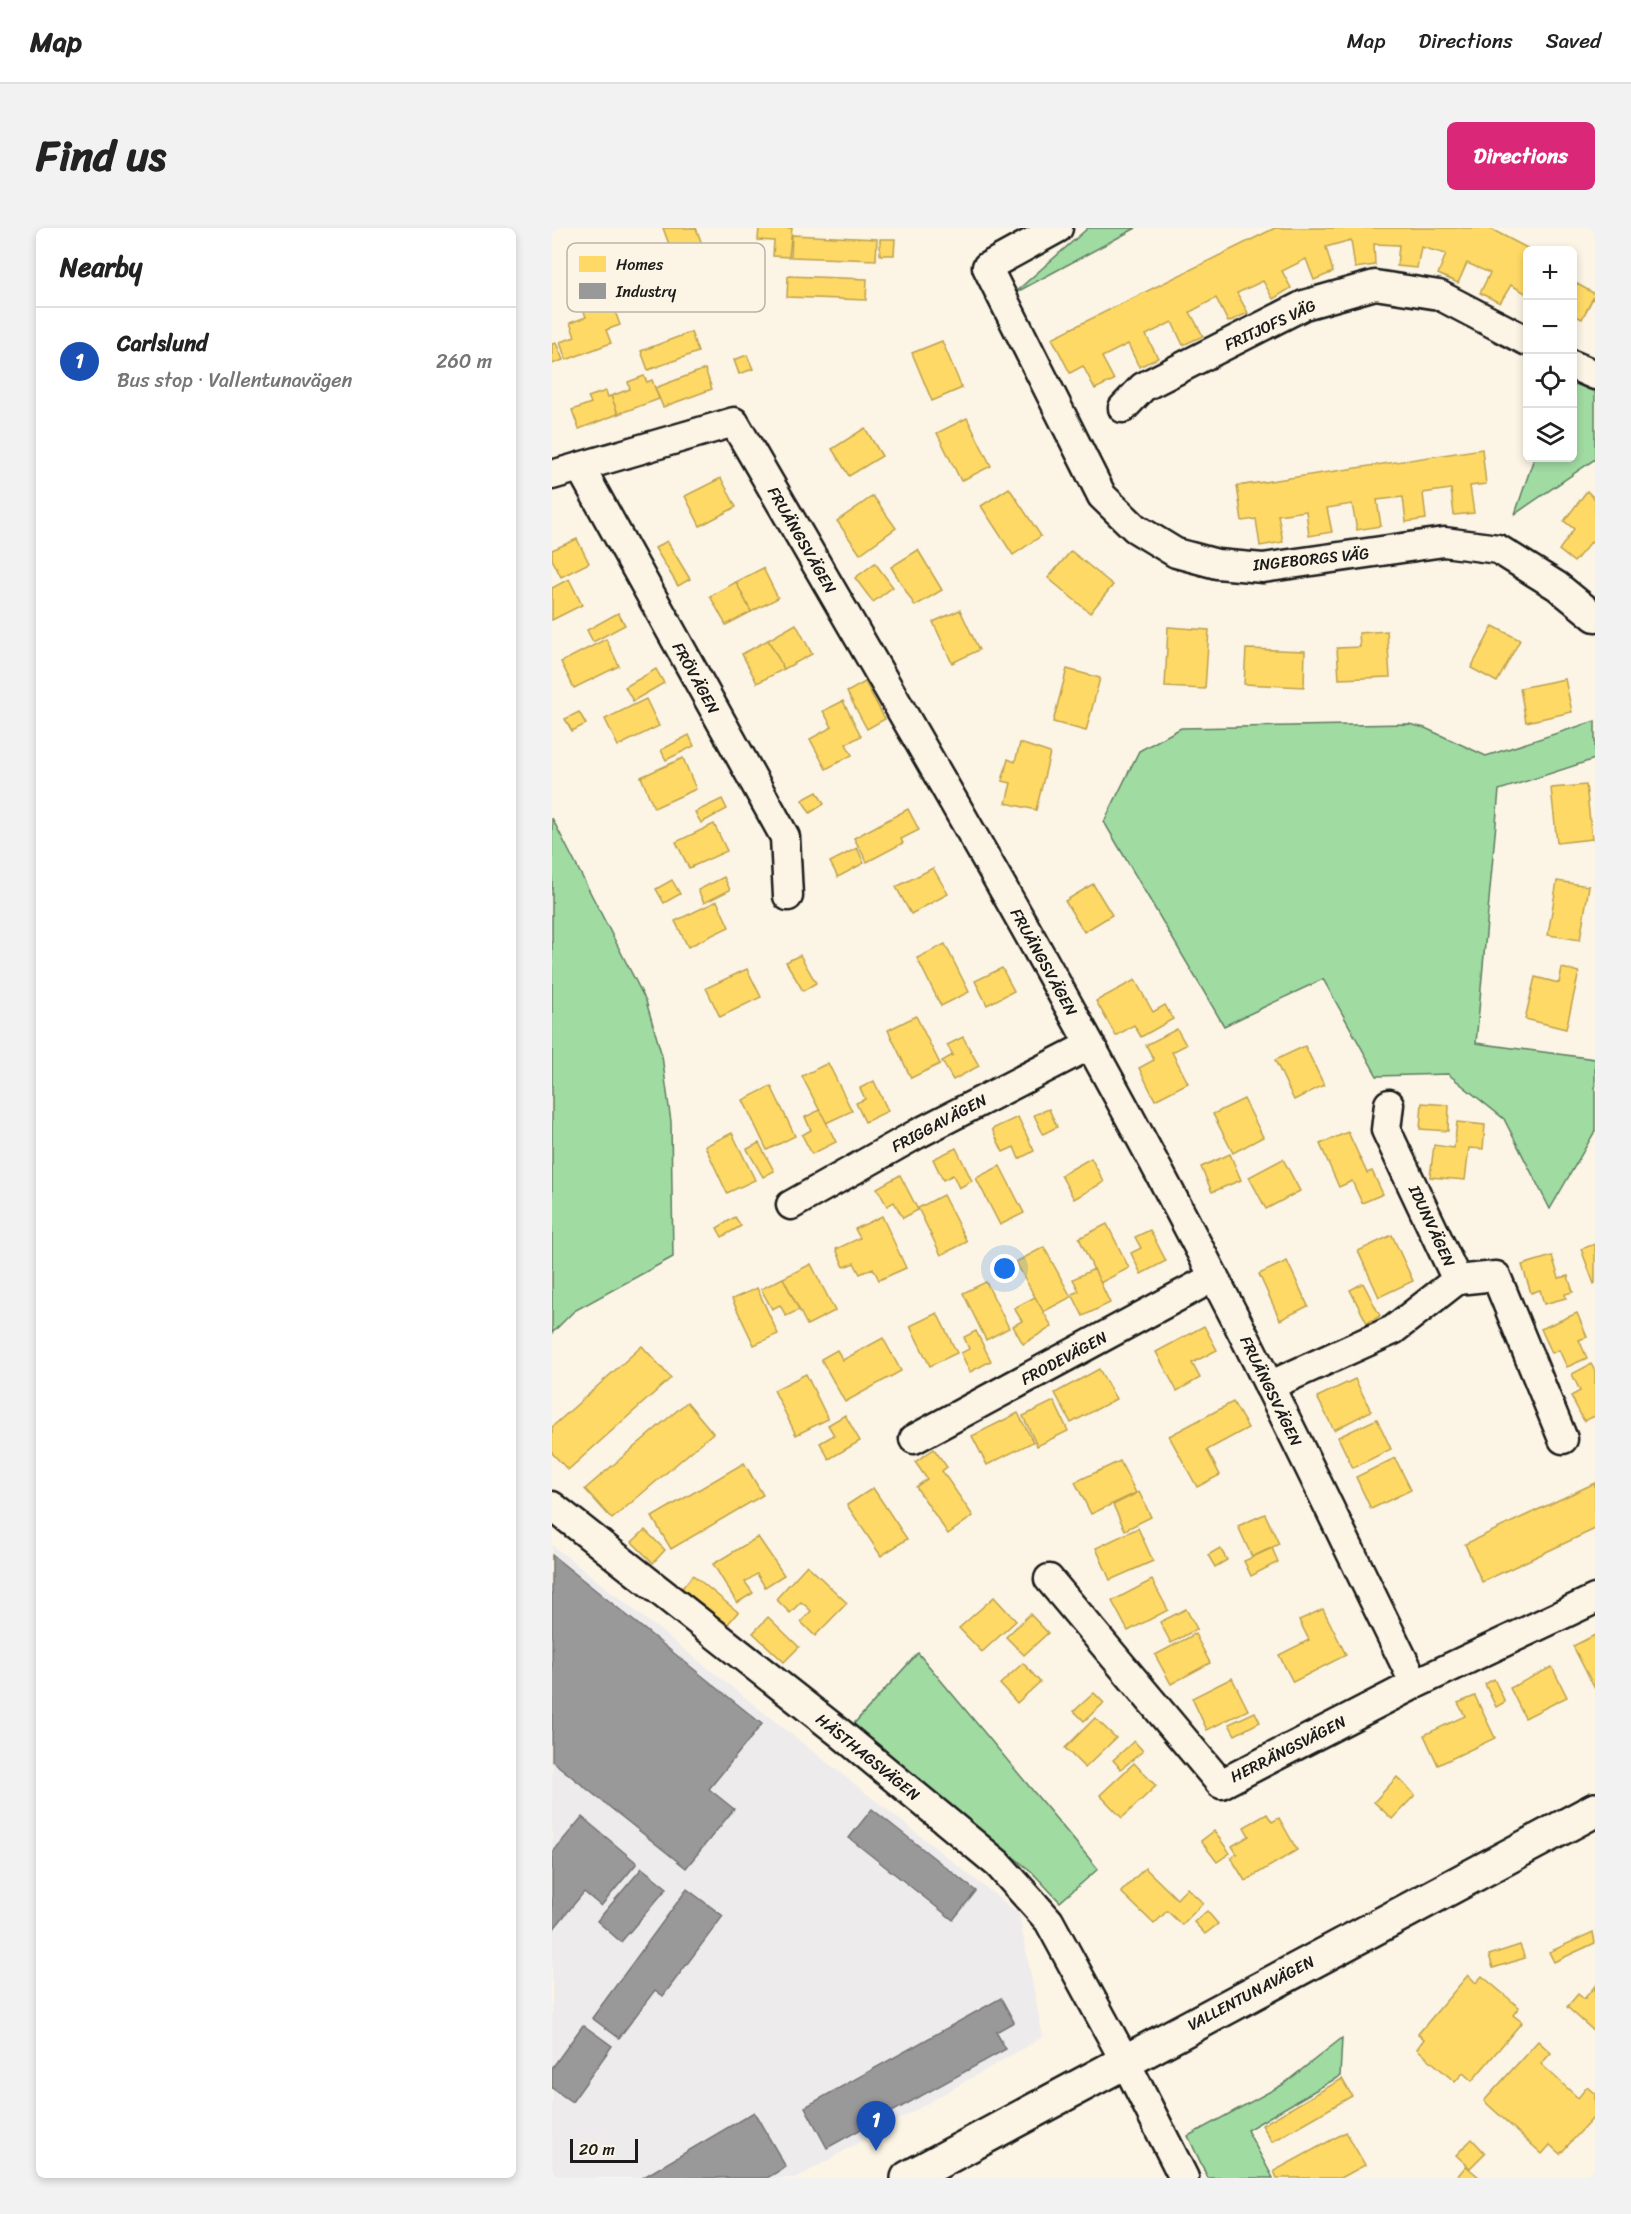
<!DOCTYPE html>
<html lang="en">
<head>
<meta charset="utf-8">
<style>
  body { margin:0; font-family:Sriracha,sans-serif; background:#f2f2f2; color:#222 }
  .controls { position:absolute; right:18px; top:18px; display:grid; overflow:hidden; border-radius:9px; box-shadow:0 3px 9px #0003 }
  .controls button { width:54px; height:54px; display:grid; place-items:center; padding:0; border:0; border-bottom:2px solid #e0e0e0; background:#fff; color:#222; font:30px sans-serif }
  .scale { position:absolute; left:18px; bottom:15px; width:68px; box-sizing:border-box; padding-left:6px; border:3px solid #1c1c1c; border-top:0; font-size:16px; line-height:21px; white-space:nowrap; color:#1c1c1c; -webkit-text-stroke:4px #fcf5e5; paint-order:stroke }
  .you { position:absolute; left:453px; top:1041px; width:21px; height:21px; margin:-15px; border:4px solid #fff; border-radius:50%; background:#1a73e8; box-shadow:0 0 0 9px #1a73e833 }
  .badge { display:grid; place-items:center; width:39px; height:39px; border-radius:50%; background:#db2777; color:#fff; font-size:20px; font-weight:700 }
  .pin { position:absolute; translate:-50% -50px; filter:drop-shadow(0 2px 3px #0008) }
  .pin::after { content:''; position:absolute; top:32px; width:21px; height:18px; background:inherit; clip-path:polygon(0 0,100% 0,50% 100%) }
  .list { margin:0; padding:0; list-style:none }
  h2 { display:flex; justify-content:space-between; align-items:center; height:78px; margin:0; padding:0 24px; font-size:26px }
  h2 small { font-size:20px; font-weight:400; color:#767676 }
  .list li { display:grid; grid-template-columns:39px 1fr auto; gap:18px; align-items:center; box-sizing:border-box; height:108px; padding:0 24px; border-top:2px solid #e0e0e0 }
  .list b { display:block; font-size:22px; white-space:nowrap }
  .list p { margin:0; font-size:20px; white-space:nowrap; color:#767676 }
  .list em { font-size:20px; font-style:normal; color:#767676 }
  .icon { flex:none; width:33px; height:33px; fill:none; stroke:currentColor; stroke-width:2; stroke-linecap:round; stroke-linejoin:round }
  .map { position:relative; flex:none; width:1043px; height:1950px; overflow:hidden; border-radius:9px }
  header { display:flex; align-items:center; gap:36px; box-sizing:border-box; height:84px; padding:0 30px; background:#fff; border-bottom:2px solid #e0e0e0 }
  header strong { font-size:28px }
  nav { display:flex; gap:33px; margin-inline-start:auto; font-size:21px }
  .intro { display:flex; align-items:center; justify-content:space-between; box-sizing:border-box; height:144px; padding:0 36px }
  h1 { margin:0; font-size:42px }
  .button { padding:15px 27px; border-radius:9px; background:#db2777; color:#fff; font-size:21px; font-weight:700 }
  main { display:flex; gap:36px; padding:0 36px }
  aside { flex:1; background:#fff; border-radius:9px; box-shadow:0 3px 9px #0003 }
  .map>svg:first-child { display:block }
</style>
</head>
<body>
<header>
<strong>Map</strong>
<nav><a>Map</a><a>Directions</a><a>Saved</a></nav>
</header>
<div class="intro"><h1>Find us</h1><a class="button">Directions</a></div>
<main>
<aside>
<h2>Nearby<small></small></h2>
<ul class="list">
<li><span class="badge" style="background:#1a4fb4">1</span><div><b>Carlslund</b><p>Bus stop · Vallentunavägen</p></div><em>260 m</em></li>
</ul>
</aside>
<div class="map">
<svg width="1043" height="1950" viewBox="0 0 1043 1950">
  <rect width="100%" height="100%" fill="#fcf5e5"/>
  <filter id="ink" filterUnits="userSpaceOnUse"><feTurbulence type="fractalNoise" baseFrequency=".0167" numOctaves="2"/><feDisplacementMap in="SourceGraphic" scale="12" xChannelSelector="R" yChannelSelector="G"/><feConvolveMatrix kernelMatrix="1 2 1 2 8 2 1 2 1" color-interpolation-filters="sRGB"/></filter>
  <g filter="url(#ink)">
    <!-- built -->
    <path fill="#eeebec" d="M0,1317l467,369 24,123 -246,141h-245z"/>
    <!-- green -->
    <g fill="#a0dba2" stroke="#5e7c5f" stroke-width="1.5">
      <path d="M536,0h48l-123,66z"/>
      <path d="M1028,148l15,9v74l-80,55 19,-56h38l1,-70z"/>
      <path d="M1043,493v38l-96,31 -23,253 119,16v72l-45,78 -46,-90 -56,-45 -71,2 -54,-97 -99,47 -120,-204 35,-71 42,-23 228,-4 16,4 61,28z"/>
      <path d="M0,590l94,183 16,55 9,66 2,135 -99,54 -22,22z"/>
      <path d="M366,1425l180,216 -38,33 -29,-31 -181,-143z"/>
      <path d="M790,1810l-2,38 -93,54 26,48h-65l-20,-42 94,-51z"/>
    </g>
    <!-- homes -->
    <g fill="#ffd966" stroke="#bba050" stroke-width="1.5">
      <path d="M111,0h33l20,54 -29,11z"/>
      <path d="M207,0h33l-3,29 -16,-1 1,-15 -16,-1z"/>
      <path d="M723,0h214l42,22h-4v44l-16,-9 -11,18 -20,-10 10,-20 -23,-10 -9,20 -20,-9 8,-20 -25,-7 -4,21 -20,-2 2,-21 -25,-1 1,21 -20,3 -4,-28 -25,7 7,25 -19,8 -8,-21 -24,12 9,17 -18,11 -10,-18 -26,12 11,20 -20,9 -12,-24 -26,14 13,24 -20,9 -11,-23 -26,13 12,23 -19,9 -11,-23 -26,13 12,23 -19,9 -12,-23 -13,7 -18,-35z"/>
      <path d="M240,7l85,4 -1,21 -85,-3z"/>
      <path d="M328,11h15l-1,16h-14z"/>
      <path d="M91,22l7,18 -16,5 6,14 -14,5 5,13 -16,6 5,14 -14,5 5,13 -45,17 -6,-18 15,-5 -5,-14 16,-6 -5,-14 14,-5 -5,-13 16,-6 -5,-13z"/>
      <path d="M236,48l79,3 -1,21 -79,-3z"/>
      <path d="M1020,53l23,13 -13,25 -10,-5z"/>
      <path d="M139,104l7,20 -50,18 -7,-19z"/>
      <path d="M390,113l20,47 -30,13 -20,-48z"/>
      <path d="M4,115l7,17 -11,4v-20z"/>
      <path d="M195,127l6,14 -14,5 -5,-14z"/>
      <path d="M153,141l7,20 -49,18 -8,-19z"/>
      <path d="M92,148l3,6 5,-2 7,19 -41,15 -7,-18 19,-7 -2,-7z"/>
      <path d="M54,163l2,6 3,-1 7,18 -39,15 -7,-19 19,-7 -3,-6z"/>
      <path d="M415,190l24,48 -30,15 -24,-48z"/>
      <path d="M313,200l17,28 -33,20 -17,-27z"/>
      <path d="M930,221l4,35 -16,2 4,27 -20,2 -3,-26 -28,4 3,26 -20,3 -3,-25 -26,3 4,26 -24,4 -5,-26 -25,4 5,24 -23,4 -3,-25 -28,4 5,27 -23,4 -4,-27 -14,2 -5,-35z"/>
      <path d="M169,250l15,29 -36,19 -15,-30z"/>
      <path d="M457,260l32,48 -28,19 -32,-49z"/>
      <path d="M1035,263l8,8v47l-4,-4 -17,20 -15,-12 15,-21 -10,-8z"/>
      <path d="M321,268l23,32 -36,26 -23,-33z"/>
      <path d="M25,311l12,24 -28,14 -9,-18v-9z"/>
      <path d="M115,313l23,38 -12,7 -23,-38z"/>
      <path d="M366,322l24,40 -27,16 -24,-39z"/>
      <path d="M519,323l42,34 -23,28 -42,-35z"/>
      <path d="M323,335l18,24 -20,15 -18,-24z"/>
      <path d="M211,340l15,30 -27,14 -15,-30z"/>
      <path d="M17,351l13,26 -30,15v-32z"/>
      <path d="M184,354l15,30 -25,13 -16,-29z"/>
      <path d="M408,382l19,40 -27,13 -19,-41z"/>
      <path d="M66,385l7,12 -32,17 -6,-12z"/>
      <path d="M244,396l16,30 -28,15 -16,-29z"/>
      <path d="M941,398l27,14 -23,42 -26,-14z"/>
      <path d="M616,399l41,3 -4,59 -40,-2z"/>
      <path d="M835,403l3,46 -51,2 -2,-31 23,-1 -1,-14z"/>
      <path d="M54,411l13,27 -45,22 -13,-26z"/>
      <path d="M216,412l16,29 -27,14 -15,-29z"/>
      <path d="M694,421l59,2 -1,36 -60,-3z"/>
      <path d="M104,441l8,14 -31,18 -8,-14z"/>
      <path d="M515,441l33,9 -14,53 -33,-9z"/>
      <path d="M1013,451l7,33 -46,10 -6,-34z"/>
      <path d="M313,454l20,37 -18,10 -20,-37z"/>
      <path d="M94,471l13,27 -41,20 -13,-27z"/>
      <path d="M291,473l18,35 -15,8 6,11 -26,14 -16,-30 22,-12 -9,-16z"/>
      <path d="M27,484l7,12 -14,7 -7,-12z"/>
      <path d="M137,507l5,11 -28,14 -5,-10z"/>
      <path d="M468,515l30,10 -14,57 -30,-7 5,-20 -9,-2 6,-22 7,3z"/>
      <path d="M131,530l13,31 -42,19 -13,-31z"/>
      <path d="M1034,557l6,54 -35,4 -6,-55z"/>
      <path d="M265,564l7,12 -14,9 -8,-13z"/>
      <path d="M170,571l5,10 -26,14 -6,-11z"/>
      <path d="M356,581l11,21 -18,9 2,4 -36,19 -13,-24z"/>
      <path d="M162,596l13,27 -38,17 -13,-26z"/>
      <path d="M305,620l7,15 -26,14 -8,-15z"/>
      <path d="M381,640l15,26 -37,20 -15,-27z"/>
      <path d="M172,649l6,13 -26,13 -6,-13z"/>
      <path d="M120,652l8,14 -16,9 -8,-14z"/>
      <path d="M1005,653l32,5 -9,54 -32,-5z"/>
      <path d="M541,656l19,31 -28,17 -19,-31z"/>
      <path d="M165,673l12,26 -41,20 -13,-26z"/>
      <path d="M393,716l24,48 -28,14 -24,-48z"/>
      <path d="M248,727l16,28 -13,8 -17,-29z"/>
      <path d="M450,740l12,23 -27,14 -12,-24z"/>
      <path d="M1010,740l17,4 -13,57 -41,-10 10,-42 24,6z"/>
      <path d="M195,741l14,28 -41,20 -14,-29z"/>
      <path d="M583,752l18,32 12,-7 8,14 -32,18 -7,-12 -18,11 -20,-35z"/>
      <path d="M364,788l24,48 -29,14 -23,-48z"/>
      <path d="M625,801l9,16 -14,7 16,31 -33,17 -16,-32 15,-8 -8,-15z"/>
      <path d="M411,809l16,29 -26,14 -11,-19 11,-6 -6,-10z"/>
      <path d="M753,818l19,39 -30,15 -19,-40z"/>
      <path d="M276,835l24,48 -26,12 -24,-47z"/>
      <path d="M322,853l14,30 -23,11 -9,-19 9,-4 -5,-11z"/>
      <path d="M219,858l24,50 -28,14 -24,-50z"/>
      <path d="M692,871l19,38 -30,16 -20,-39z"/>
      <path d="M870,875l27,2 -1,26 -28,-2z"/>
      <path d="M497,881l8,18 -14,7 -9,-19z"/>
      <path d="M268,882l16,32 -24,12 -10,-19 9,-5 -6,-13z"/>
      <path d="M466,889l16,34 -15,8 -5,-12 -11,5 -11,-23z"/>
      <path d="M905,894l28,3 -2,24 -14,-1 -4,32 -35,-3 4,-32 20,3z"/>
      <path d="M796,904l19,41 5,-2 11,23 -21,9 -10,-22 -13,6 -19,-43z"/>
      <path d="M180,905l23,47 -28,13 -22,-47z"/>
      <path d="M207,915l15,28 -11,6 -16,-28z"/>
      <path d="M404,920l16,33 -13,7 -6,-13 -10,5 -10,-21z"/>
      <path d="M678,926l11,26 -29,12 -11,-25z"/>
      <path d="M539,930l13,24 -30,17 -13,-24z"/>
      <path d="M731,931l17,32 -34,18 -17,-32z"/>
      <path d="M448,938l24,47 -24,12 -24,-47z"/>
      <path d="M348,947l18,35 -15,8 -9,-16 -7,4 -10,-18z"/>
      <path d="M391,967l24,47 -26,13 -23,-47z"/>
      <path d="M330,988l24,52 -27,12 -6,-12 -13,6 -6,-11 -10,4 -8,-18 24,-11 -5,-9z"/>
      <path d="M183,989l6,9 -19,11 -5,-9z"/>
      <path d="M555,996l22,44 -29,15 -21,-45z"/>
      <path d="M598,1002l16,31 -25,13 -10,-21 10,-5 -6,-11z"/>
      <path d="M840,1007l21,46 -34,16 -21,-46z"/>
      <path d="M1043,1016v39l-1,1 -13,-35z"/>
      <path d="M492,1019l27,50 -28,15 -27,-50z"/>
      <path d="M1000,1028l7,22 9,-2 5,16 -8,2 1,4 -22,6 -4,-14 -9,3 -9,-28z"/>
      <path d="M735,1033l21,45 -28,14 -21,-46z"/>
      <path d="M259,1036l24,47 -28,14 -24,-47z"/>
      <path d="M542,1041l16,34 -27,13 -11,-22 7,-3 -6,-12z"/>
      <path d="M231,1050l16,32 -13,6 -6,-11 -8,4 -11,-20z"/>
      <path d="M434,1054l23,46 -23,12 -23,-47z"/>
      <path d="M811,1055l17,33 -13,7 -17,-33z"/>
      <path d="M205,1060l21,46 -24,11 -22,-46z"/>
      <path d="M483,1069l17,30 -29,17 -10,-18 9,-5 -8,-13z"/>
      <path d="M385,1085l20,40 -27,13 -20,-40z"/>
      <path d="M1025,1085l10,24 -8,3 8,18 -20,9 -8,-17 -7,3 -11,-24z"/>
      <path d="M652,1098l13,24 -25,13 8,15 -23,13 -21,-39z"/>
      <path d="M424,1103l15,30 -21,11 -9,-19 8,-4 -5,-12z"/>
      <path d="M331,1110l18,33 -56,31 -24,-43 16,-9 6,10z"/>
      <path d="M90,1118l29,32 -103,92 -16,-17v-26z"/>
      <path d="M1039,1136l4,7v45l-11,5 -13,-25 9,-5 -8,-17z"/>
      <path d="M547,1141l17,30 -45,24 -16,-30z"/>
      <path d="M254,1146l22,45 -32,16 -22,-45z"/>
      <path d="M803,1151l16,32 -37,19 -17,-33z"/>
      <path d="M502,1173l14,30 -31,15 -14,-30z"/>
      <path d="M135,1174l26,31 -101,86 -27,-30z"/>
      <path d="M681,1174l15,26 -41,22 13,25 -23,12 -28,-51z"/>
      <path d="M466,1185l15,29 -46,23 -15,-29z"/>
      <path d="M293,1187l15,26 -31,18 -9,-16 14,-8 -6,-10z"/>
      <path d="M825,1191l14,30 -38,19 -15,-31z"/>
      <path d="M382,1221l13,18 -5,4 31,45 -25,18 -32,-47 11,-8 -12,-17z"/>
      <path d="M843,1230l16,32 -40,19 -15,-32z"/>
      <path d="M568,1233l16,32 -45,21 -16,-32z"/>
      <path d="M192,1235l19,32 -92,54 -19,-32z"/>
      <path d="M1043,1255v46l-113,53 -17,-38z"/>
      <path d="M321,1260l34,51 -26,17 -34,-51z"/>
      <path d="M587,1264l12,25 -26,13 -12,-25z"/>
      <path d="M713,1286l14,30 -27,13 -14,-31z"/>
      <path d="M586,1300l15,33 -43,19 -14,-32z"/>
      <path d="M93,1302l20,20 -12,13 -21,-21z"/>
      <path d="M206,1309l26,38 -19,12 -8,-13 -12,8 8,11 -16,10 -24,-39z"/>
      <path d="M668,1320l7,12 -12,7 -7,-12z"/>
      <path d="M720,1320l6,14 -27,14 -7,-15z"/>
      <path d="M255,1337l40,38 -32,33 -14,-14 10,-11 -4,-4 -6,-5 -11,11 -14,-14z"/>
      <path d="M141,1347l45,37 -11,13 -45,-37z"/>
      <path d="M600,1352l16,30 -40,21 -16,-30z"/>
      <path d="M442,1369l22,24 -34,31 -23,-24z"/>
      <path d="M634,1381l11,20 -26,14 -11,-21z"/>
      <path d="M771,1381l23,46 -53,27 -14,-27 30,-15 -10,-20z"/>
      <path d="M478,1386l18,19 -24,22 -18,-18z"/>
      <path d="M216,1389l31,30 -15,15 -31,-29z"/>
      <path d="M643,1406l15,29 -39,21 -16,-29z"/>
      <path d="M1043,1407v54l-22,-43z"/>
      <path d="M471,1435l17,19 -23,21 -17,-19z"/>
      <path d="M1000,1439l15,30 -42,21 -15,-30z"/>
      <path d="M680,1450l16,32 -41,20 -15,-32z"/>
      <path d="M942,1451l11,23 -9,5 -11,-23z"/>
      <path d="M542,1465l10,10 -20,18 -10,-10z"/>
      <path d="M923,1468l20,42 -57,27 -14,-30 41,-19 -7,-13z"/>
      <path d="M703,1484l5,10 -25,13 -6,-11z"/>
      <path d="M543,1490l21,20 -31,30 -20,-20z"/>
      <path d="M582,1513l9,10 -22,18 -8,-9z"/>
      <path d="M582,1535l22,23 -34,32 -22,-23z"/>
      <path d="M845,1549l18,18 -23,24 -18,-17z"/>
      <path d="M715,1586l5,8 7,-4 18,32 -52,31 -14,-23 6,-4 -5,-8 17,-10 -5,-9z"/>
      <path d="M662,1603l16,22 -13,9 -16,-21z"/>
      <path d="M593,1640l32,31 10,-11 16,15 -21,22 -15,-14 -13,13 -33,-32z"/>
      <path d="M655,1683l11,13 -13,10 -11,-12z"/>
      <path d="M1041,1704l2,11 -41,19 -5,-10z"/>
      <path d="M968,1717l5,13 -32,10 -4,-13z"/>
      <path d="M916,1747l8,8 6,-7 37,31 -6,8 9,7 -50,59 -9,-8 -8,9 -38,-33 7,-10 -6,-5z"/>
      <path d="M1043,1758v46l-28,-25 11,-13 6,5z"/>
      <path d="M986,1813l13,12 -10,11 37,34 9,-11 8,7v22l-35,38 -10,-9 -8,9 -58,-53z"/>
      <path d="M790,1851l10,17 -80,46 -10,-17z"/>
      <path d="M794,1904l19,33 -24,13h-64l-3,-7z"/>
      <path d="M920,1911l13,14 -15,15 -14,-13z"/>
      <path d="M914,1938l14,12h-24z"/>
    </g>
    <!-- industry -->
    <g fill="#999" stroke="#747474" stroke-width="1.5">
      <path d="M0,1327l210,169 -53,65 25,20 -48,59 -134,-107z"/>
      <path d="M320,1581l104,82 -23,29 -104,-82z"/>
      <path d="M30,1589l55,46 -36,43 -17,-14 -32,39v-78z"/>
      <path d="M90,1640l25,20 -46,54 -24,-21z"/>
      <path d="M135,1661l36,27 -60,80 -8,-6 -36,48 -27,-20z"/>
      <path d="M449,1770l13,24 -18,10 10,17 -179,99 -22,-41z"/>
      <path d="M31,1797l29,21 -40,56 -20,-14v-20z"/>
      <path d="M202,1884l32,55 -19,11h-125z"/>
    </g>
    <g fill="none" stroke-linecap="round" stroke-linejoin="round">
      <defs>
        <g id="minor">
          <path d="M506,0l-71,39 115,229 33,32 41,25 41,11 46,4 181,-26 54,7 59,37 38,31"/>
          <path d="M1020,137l23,10"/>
          <path d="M571,180l20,-21 161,-82 71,-20 64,10 88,46"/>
          <path d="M28,239l205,370 3,59"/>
          <path d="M0,247l182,-53c164,283 330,564 480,855 70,134 134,271 201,407"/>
          <path d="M239,977l126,-71 173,-89"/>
          <path d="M905,1052l39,-4 67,163"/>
          <path d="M717,1158l124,-56 64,-50 -71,-150 3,-26"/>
          <path d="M362,1211l300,-162"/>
          <path d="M0,1278l288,227 158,131 51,57 76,140 59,117"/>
          <path d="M497,1351l172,205 194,-100 180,-85"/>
        </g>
        <path id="major" d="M356,1950l687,-368"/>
      </defs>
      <!-- minor casing -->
      <use href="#minor" stroke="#1c1c1c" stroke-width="33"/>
      <!-- major casing -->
      <use href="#major" stroke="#1c1c1c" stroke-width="38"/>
      <!-- minor -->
      <use href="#minor" stroke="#fcf5e5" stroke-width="28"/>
      <!-- major -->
      <use href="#major" stroke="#fcf5e5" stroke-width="33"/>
    </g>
  </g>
  <g text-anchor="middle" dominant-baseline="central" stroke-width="6" stroke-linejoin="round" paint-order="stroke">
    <!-- street labels -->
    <g font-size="16" fill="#1c1c1c" stroke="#fcf5e5">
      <text transform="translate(718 97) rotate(-25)">FRITJOFS VÄG</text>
      <text transform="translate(250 312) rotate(60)">FRUÄNGSVÄGEN</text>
      <text transform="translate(759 331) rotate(-6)">INGEBORGS VÄG</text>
      <text transform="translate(144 450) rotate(61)">FRÖVÄGEN</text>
      <text transform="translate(492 734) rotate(61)">FRUÄNGSVÄGEN</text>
      <text transform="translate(387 895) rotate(-28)">FRIGGAVÄGEN</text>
      <text transform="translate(880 998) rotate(65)">IDUNVÄGEN</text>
      <text transform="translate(512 1130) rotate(-28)">FRODEVÄGEN</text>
      <text transform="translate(719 1163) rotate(64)">FRUÄNGSVÄGEN</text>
      <text transform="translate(736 1521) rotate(-27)">HERRÄNGSVÄGEN</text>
      <text transform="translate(316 1529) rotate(39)">HÄSTHAGSVÄGEN</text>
      <text transform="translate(699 1765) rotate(-28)">VALLENTUNAVÄGEN</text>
    </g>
  </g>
  <!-- legend -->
  <rect x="15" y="15" width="198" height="69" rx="9" fill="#fcf5e5" stroke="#b9b4a9" stroke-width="1.5"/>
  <rect x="27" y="28" width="27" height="16" fill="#ffd966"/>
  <rect x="27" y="55" width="27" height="16" fill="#999"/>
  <g font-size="16" fill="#1c1c1c">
    <text x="64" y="42">Homes</text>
    <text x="64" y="69">Industry</text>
  </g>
</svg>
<div class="controls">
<button>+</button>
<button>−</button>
<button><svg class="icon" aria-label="locate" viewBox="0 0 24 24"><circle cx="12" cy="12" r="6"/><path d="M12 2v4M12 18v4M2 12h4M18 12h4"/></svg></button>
<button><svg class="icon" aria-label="layers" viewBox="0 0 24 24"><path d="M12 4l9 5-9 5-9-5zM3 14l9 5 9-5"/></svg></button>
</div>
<div class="scale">20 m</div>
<div class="you"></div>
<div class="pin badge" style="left:324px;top:1923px;background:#1a4fb4">1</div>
</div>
</main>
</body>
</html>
